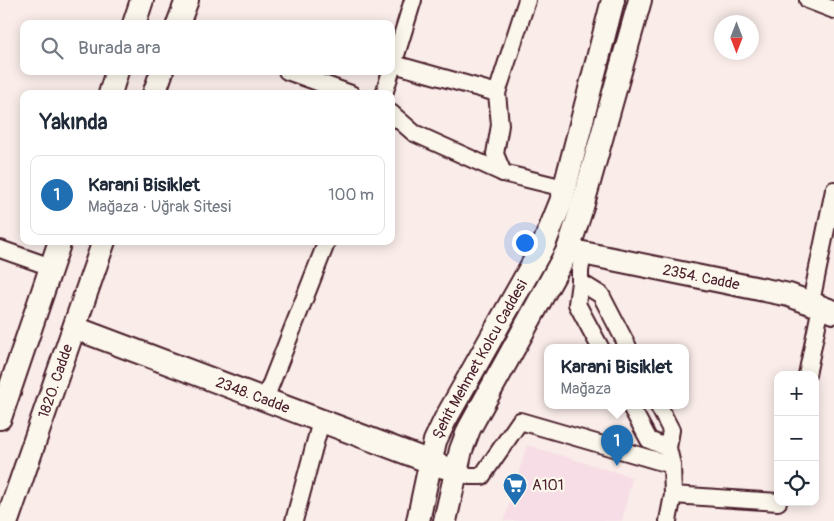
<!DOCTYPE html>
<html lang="tr">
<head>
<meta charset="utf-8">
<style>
  body { margin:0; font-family:Pangolin,sans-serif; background:#f6f6f7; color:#1f2937 }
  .controls { position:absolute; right:15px; bottom:15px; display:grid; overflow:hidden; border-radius:10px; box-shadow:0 2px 12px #0003 }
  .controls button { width:45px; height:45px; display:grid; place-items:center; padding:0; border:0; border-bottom:1px solid #e0e1e3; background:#fff; color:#1f2937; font:25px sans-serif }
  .compass { position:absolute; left:714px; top:15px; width:45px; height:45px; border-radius:50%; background:#fff; box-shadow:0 2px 12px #0003; rotate:180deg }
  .you { position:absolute; left:524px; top:242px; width:18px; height:18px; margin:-12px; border:4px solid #fff; border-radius:50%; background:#1a73e8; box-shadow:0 0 0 8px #1a73e833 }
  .badge { display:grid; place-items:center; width:32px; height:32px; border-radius:50%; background:#1f6fb2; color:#fff; font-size:16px; font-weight:700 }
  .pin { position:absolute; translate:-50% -41px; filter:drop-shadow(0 1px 2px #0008) }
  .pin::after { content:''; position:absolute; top:26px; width:18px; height:15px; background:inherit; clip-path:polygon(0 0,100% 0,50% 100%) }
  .popup { position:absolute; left:544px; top:344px; width:145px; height:65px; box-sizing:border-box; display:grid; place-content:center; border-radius:10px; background:#fff; filter:drop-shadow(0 1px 4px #0005); font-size:16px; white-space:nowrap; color:#747a83 }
  .popup b { font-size:19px; color:#1f2937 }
  .popup::after { content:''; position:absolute; left:50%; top:100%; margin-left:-10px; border:10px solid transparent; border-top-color:#fff }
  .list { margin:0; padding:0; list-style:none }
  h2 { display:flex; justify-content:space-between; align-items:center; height:65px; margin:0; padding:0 20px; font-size:21px }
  h2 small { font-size:16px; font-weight:400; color:#747a83 }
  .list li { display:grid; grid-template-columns:32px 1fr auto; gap:15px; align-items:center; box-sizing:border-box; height:80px; margin:0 10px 10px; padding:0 10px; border:1px solid #e0e1e3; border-radius:10px }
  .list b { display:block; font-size:19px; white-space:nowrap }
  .list p { margin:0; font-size:16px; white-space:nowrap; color:#747a83 }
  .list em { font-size:16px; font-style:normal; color:#747a83 }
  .icon { flex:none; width:28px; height:28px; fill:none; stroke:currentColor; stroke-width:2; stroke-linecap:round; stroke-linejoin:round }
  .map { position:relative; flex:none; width:834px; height:521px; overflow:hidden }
  .search { position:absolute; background:#fff; box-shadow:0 2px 12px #0003; left:20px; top:20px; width:375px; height:55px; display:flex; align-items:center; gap:12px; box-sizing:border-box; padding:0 18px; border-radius:10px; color:#747a83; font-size:19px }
  .panel { position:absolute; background:#fff; box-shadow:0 2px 12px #0003; left:20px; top:90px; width:375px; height:155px; border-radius:10px }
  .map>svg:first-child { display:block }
</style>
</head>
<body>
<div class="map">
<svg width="834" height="521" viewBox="0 0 834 521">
  <rect width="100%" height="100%" fill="#f9ece9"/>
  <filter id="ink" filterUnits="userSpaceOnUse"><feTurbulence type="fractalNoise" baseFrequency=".02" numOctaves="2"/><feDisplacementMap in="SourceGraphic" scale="10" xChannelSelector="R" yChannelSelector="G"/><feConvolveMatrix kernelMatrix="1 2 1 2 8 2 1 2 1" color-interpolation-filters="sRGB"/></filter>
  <g filter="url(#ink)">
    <!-- built -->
    <path fill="#f7dee6" d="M527,445l105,32 -10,44h-118z"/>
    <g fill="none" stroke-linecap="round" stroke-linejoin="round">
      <defs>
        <g id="street">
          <path d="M808,0l26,10"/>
          <path d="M394,64l103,29 30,-93"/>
          <path d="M287,71l64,23"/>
          <path d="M497,93l3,32 -5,29 8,19 61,15"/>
          <path d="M384,94l29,-94"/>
          <path d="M391,113l23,20 89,40"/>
          <path d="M0,249l51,18"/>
          <path d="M583,253l-3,18v11l-3,22 23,43"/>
          <path d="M580,282l21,13 27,52"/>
          <path d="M811,302l23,-112"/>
          <path d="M807,375l14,-69"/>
          <path d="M265,399l62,-158"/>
          <path d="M630,405l19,35 19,8"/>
          <path d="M658,405l13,25 -3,18 4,17 1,30 -5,26"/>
          <path d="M455,471l15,5h12l38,-55 152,44"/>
          <path d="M673,495l105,7"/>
          <path d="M294,521l27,-100"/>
        </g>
        <g id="secondary">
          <path d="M134,24l8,-24"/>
          <path d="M178,24l9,-24"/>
          <path d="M110,94l7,-23"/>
          <path d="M154,94l8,-23"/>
          <path id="s1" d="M568,250l221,45 45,17"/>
          <path id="s2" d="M75,328l369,139"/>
          <path d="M0,418l60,-177"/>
          <path id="s3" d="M7,521l97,-280"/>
          <path id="s4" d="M418,521l17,-80 10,-21 99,-176 17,-42 52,-202"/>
          <path d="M445,521l16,-71 8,-21 99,-179 14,-43 58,-207"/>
        </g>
      </defs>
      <!-- street casing -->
      <use href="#street" stroke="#4a1f2b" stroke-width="20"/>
      <!-- secondary casing -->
      <use href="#secondary" stroke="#4a1f2b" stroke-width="26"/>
      <!-- street -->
      <use href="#street" stroke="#fbf7ec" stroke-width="16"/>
      <!-- secondary -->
      <use href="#secondary" stroke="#fbf7ec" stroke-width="22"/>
    </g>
  </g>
  <!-- icons -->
  <defs>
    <symbol id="supermarket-pin" viewBox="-11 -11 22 30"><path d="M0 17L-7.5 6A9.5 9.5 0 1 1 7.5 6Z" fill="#1f6fb2" stroke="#fbf7ec"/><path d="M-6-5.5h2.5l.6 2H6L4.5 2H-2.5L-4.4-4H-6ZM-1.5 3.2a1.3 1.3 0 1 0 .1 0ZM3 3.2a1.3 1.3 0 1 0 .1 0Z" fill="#fff"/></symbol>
  </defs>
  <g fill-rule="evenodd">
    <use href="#supermarket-pin" x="501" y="471" width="28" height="38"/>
  </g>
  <g text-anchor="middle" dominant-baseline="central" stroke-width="4.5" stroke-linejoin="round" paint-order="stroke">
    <!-- street labels -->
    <g font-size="15" fill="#4a1f2b" stroke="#fbf7ec">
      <text stroke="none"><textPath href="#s1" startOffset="136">2354. Cadde</textPath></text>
      <text stroke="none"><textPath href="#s4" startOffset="175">Şehit Mehmet Kolcu Caddesi</textPath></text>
      <text stroke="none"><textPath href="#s3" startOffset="148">1820. Cadde</textPath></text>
      <text stroke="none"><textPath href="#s2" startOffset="190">2348. Cadde</textPath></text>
    </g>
    <!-- poi labels -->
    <g font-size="15" fill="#4a1f2b" stroke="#fbf7ec" text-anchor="start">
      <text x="532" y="485">A101</text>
    </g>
  </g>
</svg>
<div class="controls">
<button>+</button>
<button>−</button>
<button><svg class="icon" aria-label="locate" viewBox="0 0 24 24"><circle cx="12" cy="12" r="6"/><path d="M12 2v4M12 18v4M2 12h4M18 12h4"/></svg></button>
</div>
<svg class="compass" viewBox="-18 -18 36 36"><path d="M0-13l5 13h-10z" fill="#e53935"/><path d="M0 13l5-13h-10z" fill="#747a83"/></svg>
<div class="you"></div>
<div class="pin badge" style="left:617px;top:466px">1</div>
<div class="popup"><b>Karani Bisiklet</b>Mağaza</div>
<div class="search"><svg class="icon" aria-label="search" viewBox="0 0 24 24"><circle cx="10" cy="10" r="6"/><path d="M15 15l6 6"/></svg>Burada ara</div>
<section class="panel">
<h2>Yakında<small></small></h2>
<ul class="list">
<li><span class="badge">1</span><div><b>Karani Bisiklet</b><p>Mağaza · Uğrak Sitesi</p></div><em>100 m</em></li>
</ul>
</section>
</div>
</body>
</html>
